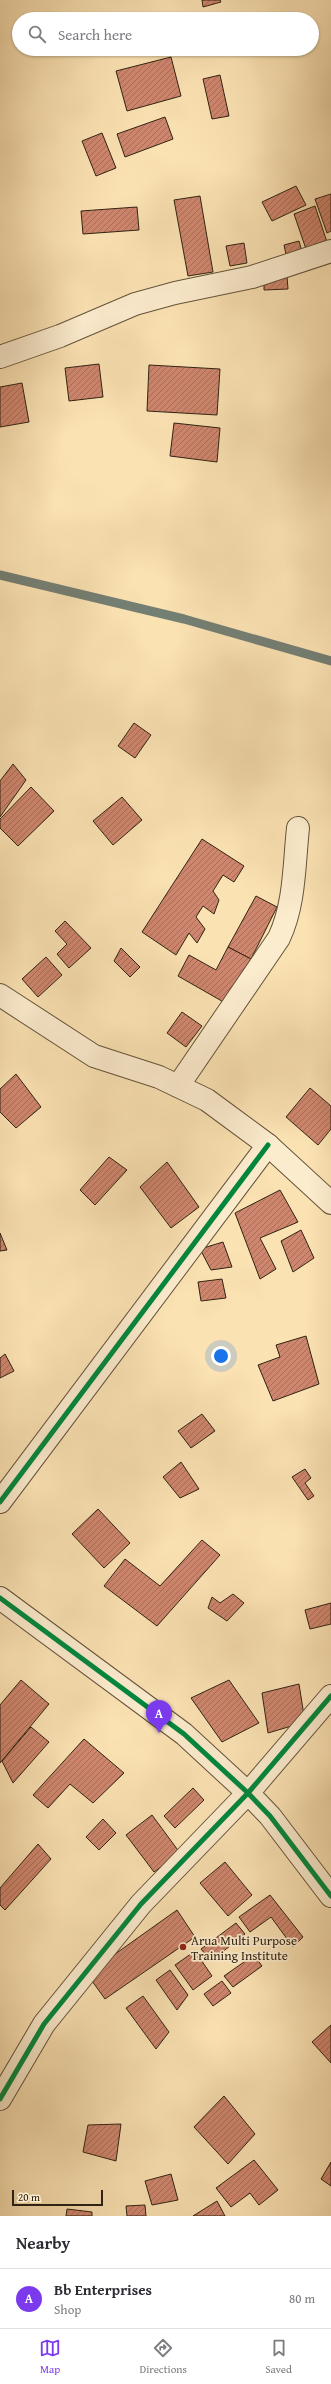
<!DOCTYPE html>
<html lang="en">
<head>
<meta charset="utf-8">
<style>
  body { margin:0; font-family:"Gentium Book Plus",serif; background:#f7f7f7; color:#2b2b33 }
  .scale { position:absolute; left:12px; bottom:10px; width:91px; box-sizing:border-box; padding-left:4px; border:2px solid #302311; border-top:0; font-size:11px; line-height:14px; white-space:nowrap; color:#302311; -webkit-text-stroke:3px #fcecce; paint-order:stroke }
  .you { position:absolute; left:221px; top:1356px; width:14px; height:14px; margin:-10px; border:3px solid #fff; border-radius:50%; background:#1a73e8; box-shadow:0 0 0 6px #1a73e833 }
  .badge { display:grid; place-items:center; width:26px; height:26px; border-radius:50%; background:#7c3aed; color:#fff; font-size:13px; font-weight:700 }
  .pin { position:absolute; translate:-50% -33px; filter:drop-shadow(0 1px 2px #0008) }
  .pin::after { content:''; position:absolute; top:21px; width:14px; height:12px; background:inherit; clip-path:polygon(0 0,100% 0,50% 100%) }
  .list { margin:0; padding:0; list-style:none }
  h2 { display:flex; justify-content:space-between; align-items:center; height:52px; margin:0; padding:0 16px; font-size:17px }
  h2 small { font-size:13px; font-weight:400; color:#7c7c81 }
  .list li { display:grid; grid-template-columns:26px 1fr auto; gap:12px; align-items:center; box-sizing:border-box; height:60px; padding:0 16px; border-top:1px solid #e1e1e2 }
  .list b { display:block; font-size:15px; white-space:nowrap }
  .list p { margin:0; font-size:13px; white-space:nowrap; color:#7c7c81 }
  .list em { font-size:13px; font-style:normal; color:#7c7c81 }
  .icon { flex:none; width:22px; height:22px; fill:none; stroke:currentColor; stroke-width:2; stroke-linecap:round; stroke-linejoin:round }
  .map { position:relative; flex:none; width:331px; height:2216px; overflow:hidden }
  .search { position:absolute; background:#fff; box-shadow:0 1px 3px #0004; left:12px; right:12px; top:12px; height:44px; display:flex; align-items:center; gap:10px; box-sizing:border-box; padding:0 14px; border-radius:22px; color:#7c7c81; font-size:15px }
  .sheet { height:112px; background:#fff }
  nav { display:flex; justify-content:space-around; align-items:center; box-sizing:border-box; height:56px; border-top:1px solid #e1e1e2; background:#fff; font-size:11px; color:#7c7c81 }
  nav a { display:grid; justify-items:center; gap:2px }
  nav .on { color:#7c3aed }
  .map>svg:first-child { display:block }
</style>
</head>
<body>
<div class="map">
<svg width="331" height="2216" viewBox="0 0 331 2216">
  <defs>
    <pattern id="building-hatch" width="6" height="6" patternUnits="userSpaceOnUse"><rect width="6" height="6" fill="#cf866e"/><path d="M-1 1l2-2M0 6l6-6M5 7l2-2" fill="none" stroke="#a86d59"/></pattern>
  </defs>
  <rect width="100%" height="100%" fill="#fbe2b3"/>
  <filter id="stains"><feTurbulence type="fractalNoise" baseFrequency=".005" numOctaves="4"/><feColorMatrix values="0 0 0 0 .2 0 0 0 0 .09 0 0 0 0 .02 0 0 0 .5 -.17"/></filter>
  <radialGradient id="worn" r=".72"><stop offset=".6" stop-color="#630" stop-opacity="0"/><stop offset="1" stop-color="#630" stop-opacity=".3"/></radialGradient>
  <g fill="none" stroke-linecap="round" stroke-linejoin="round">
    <!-- stream -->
    <path stroke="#747f74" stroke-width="9" d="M0,575l184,44 147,42"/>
  </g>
  <!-- building -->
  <g fill="url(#building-hatch)" stroke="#302311">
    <path d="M202,0h18l1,2 -18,5z"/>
    <path d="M171,57l10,39 -54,15 -11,-40z"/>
    <path d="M220,75l9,41 -17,3 -9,-40z"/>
    <path d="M165,117l8,22 -48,18 -8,-23z"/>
    <path d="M102,133l14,35 -20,8 -14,-35z"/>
    <path d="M296,186l10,19 -34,16 -10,-19z"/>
    <path d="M331,194v37l-4,2 -12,-34z"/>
    <path d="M200,196l13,76 -25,4 -14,-76z"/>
    <path d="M315,206l13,39 -21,7 -13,-38z"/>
    <path d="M137,207l2,23 -56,4 -2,-23z"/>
    <path d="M299,241l4,14 -16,4 -3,-14z"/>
    <path d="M244,243l3,20 -17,3 -4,-20z"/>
    <path d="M287,276l1,13 -24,1v-13z"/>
    <path d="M99,364l4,33 -34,4 -4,-33z"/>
    <path d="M149,365l71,4 -3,46 -70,-4z"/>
    <path d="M22,383l7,39 -29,5v-40z"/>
    <path d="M174,423l46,5 -3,34 -47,-6z"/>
    <path d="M134,723l17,12 -16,23 -17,-12z"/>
    <path d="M13,764l13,16 -26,37v-36z"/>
    <path d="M31,787l23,24 -36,35 -18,-18v-9z"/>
    <path d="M122,797l20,23 -29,25 -20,-24z"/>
    <path d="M202,839l42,27 -10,16 -11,-7 -10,16 6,9 -5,14 -11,-8 -7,11 9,12 -8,14 -8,-10 -13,22 -34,-23z"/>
    <path d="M256,896l21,11 -26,52 -23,-12z"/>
    <path d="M65,921l26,27 -22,20 -12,-14 10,-10 -12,-13z"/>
    <path d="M228,947l23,12 -24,45 -49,-28 11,-21 27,15z"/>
    <path d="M121,948l19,19 -10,10 -16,-16z"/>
    <path d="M46,957l16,18 -24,22 -16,-18z"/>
    <path d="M182,1012l20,14 -16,21 -19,-14z"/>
    <path d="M16,1074l25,33 -25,21 -16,-16v-23z"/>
    <path d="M310,1088l21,18v23l-13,16 -32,-28z"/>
    <path d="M109,1157l18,13 -32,35 -15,-15z"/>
    <path d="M167,1162l32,45 -28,21 -31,-41z"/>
    <path d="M280,1190l18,32 -38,16 16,31 -16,10 -25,-66z"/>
    <path d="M301,1230l13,28 -21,14 -12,-31z"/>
    <path d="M0,1233l7,17 -7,1z"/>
    <path d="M223,1242l9,25 -21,3 -11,-21z"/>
    <path d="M222,1279l4,19 -25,3 -3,-19z"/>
    <path d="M306,1336l13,48 -46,17 -15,-36 22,-8 -4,-12z"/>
    <path d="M5,1354l9,17 -14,7v-20z"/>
    <path d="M202,1414l13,17 -24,17 -13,-17z"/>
    <path d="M181,1462l18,27 -19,9 -17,-21z"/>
    <path d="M305,1469l6,9 -6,5 9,13 -6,4 -16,-23z"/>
    <path d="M98,1509l32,34 -26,25 -32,-34z"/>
    <path d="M202,1540l18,15 -63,71 -53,-40 21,-27 35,27z"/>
    <path d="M233,1594l11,9 -17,18 -19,-13 4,-11 8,6z"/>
    <path d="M331,1603v21l-21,5 -5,-19z"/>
    <path d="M21,1680l28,24 -49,59v-58z"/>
    <path d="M229,1680l30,43 -37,19 -31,-44z"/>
    <path d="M299,1684l6,38 -37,11 -6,-40z"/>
    <path d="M31,1727l18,15 -36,41 -11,-22z"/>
    <path d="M84,1739l40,34 -31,30 -23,-19 -22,24 -15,-13z"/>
    <path d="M193,1788l11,12 -29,28 -11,-12z"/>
    <path d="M152,1815l28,38 -26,19 -28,-37z"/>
    <path d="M103,1819l13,14 -17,17 -13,-13z"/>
    <path d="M38,1844l13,15 -46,51 -5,-5v-17z"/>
    <path d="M225,1862l27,33 -24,21 -28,-33z"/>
    <path d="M270,1895l33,42 -10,10 -22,-30 -21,15 -11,-15z"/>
    <path d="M177,1910l18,27 -90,62 -18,-25z"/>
    <path d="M236,1923l9,11 -34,27 -10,-12z"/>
    <path d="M195,1951l17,25 -19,14 -18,-25z"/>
    <path d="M254,1955l8,11 -29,21 -9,-11z"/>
    <path d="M170,1970l18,25 -11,15 -21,-30z"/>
    <path d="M222,1981l9,12 -18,13 -9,-12z"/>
    <path d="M143,1996l26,36 -13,17 -30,-41z"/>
    <path d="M331,2025v38l-19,-21z"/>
    <path d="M224,2096l31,38 -27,30 -34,-37z"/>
    <path d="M121,2124l-5,37 -33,-9 5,-27z"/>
    <path d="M254,2160l24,30 -19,15 -9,-12 -19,14 -15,-19z"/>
    <path d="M331,2162v24l-10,-7z"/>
    <path d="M171,2174l7,26 -26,5 -7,-24z"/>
    <path d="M217,2201l8,15h-32z"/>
    <path d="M145,2205l1,11h-19l-1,-10z"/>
    <path d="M67,2209l25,3v4h-26z"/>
  </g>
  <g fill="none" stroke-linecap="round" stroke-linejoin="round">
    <defs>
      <g id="minor">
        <path d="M0,357l60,-21 75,-32 40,-11 77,-16 79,-26"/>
        <path d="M0,995l94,61 65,21 48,23 61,45 63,58"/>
        <path d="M178,1086l101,-148c16,-34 15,-73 19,-110"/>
        <path d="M0,1502l268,-357"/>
        <path d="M0,1598l184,136 64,59 22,23 61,80"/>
        <path d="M0,2099l44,-75 97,-120 107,-111 83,-97"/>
      </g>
    </defs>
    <!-- minor casing -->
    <use href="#minor" stroke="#63533a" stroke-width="24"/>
    <!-- minor -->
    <use href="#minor" stroke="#fcecce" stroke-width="22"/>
    <defs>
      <g id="cycleway">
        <path d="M0,1502l268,-357"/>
        <path d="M0,1598l184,136 64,59 22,23 61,80"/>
        <path d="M0,2099l44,-75 97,-120 107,-111 83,-97"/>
      </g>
    </defs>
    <!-- cycleway casing -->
    <use href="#cycleway" stroke="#fcecce" stroke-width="8"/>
    <!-- cycleway -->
    <use href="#cycleway" stroke="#00873e" stroke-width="5"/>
  </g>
  <!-- markers -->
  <circle fill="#8f2418" stroke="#fcecce" stroke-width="1.5" cx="183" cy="1947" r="4"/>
  <g text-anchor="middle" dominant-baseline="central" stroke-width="3.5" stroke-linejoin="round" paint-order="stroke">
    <!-- poi labels -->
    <g font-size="13" fill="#302311" stroke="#fcecce" text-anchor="start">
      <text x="191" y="1940">Arua Multi Purpose<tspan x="191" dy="15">Training Institute</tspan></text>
    </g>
  </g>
  <rect width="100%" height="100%" filter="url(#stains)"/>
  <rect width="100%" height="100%" fill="url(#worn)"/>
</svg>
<div class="scale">20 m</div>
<div class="you"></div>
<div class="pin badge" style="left:159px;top:1733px">A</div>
<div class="search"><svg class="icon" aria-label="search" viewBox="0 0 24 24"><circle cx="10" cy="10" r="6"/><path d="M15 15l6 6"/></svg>Search here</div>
</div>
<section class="sheet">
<h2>Nearby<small></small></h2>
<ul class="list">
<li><span class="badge">A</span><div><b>Bb Enterprises</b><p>Shop</p></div><em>80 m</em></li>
</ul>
</section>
<nav>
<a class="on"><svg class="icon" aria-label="map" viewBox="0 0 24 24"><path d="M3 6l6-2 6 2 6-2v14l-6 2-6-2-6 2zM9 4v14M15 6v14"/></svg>Map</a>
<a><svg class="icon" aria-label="directions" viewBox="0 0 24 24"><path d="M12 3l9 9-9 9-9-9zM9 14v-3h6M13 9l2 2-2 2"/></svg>Directions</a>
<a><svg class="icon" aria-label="saved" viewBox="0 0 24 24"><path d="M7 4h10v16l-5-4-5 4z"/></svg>Saved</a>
</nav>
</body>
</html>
